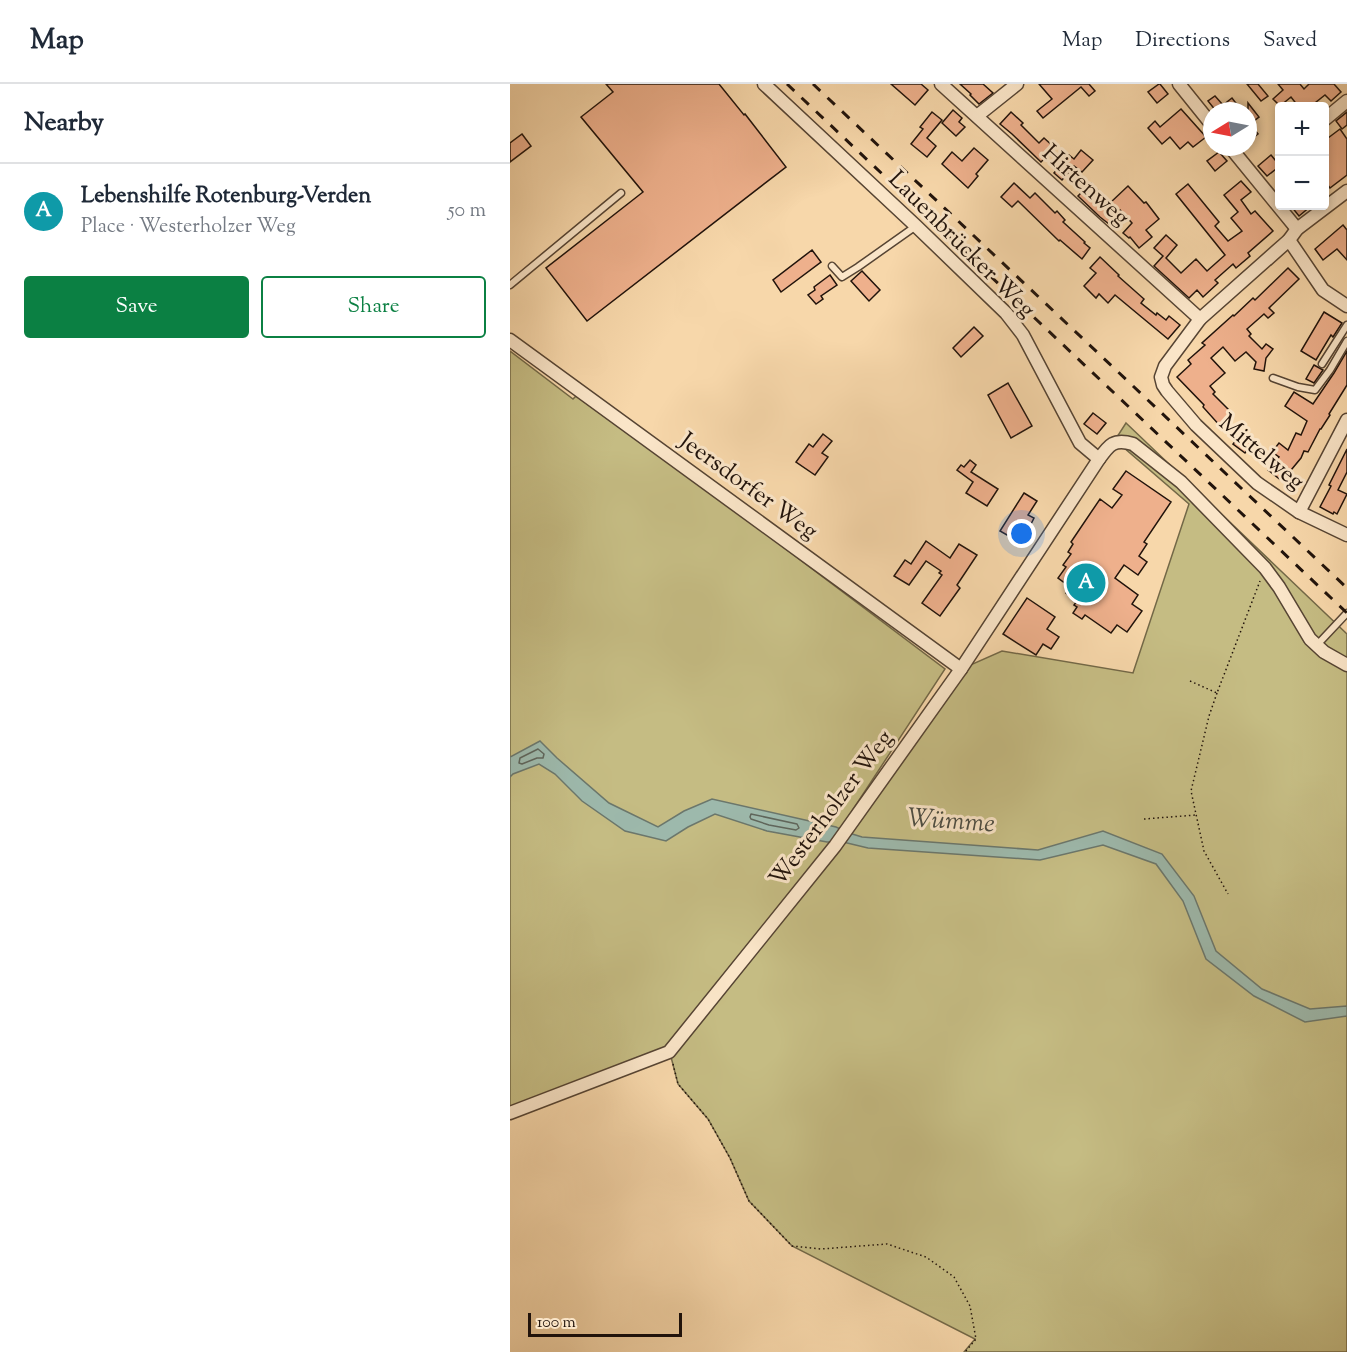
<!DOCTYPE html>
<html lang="en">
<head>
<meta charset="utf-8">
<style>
  body { margin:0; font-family:"Sorts Mill Goudy",serif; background:#f2f2f3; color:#1f2937 }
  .controls { position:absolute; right:18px; top:18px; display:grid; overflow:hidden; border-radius:6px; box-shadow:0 3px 9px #0003 }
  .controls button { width:54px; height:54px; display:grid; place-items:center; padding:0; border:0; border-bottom:2px solid #e0e1e3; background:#fff; color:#1f2937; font:30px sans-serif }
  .compass { position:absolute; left:693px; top:18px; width:54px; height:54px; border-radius:50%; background:#fff; box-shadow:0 3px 9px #0003; rotate:260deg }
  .scale { position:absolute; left:18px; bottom:15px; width:154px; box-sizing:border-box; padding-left:6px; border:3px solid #21130b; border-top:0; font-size:16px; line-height:21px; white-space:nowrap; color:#21130b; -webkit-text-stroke:4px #fae5c8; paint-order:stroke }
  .you { position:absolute; left:512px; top:450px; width:21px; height:21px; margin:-15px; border:4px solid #fff; border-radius:50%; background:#1a73e8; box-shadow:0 0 0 9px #1a73e833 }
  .badge { display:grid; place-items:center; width:39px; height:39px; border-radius:50%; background:#0b8043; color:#fff; font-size:20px; font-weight:700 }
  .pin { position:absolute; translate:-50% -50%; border:3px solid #fff; box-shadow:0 2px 6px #0006 }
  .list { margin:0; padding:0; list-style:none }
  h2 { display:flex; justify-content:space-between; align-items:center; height:78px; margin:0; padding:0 24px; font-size:26px }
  h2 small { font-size:20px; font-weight:400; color:#747a83 }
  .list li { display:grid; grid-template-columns:39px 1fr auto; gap:18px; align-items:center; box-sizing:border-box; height:96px; padding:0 24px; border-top:2px solid #e0e1e3 }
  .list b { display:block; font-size:22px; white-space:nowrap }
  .list p { margin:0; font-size:20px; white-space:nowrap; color:#747a83 }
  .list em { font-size:20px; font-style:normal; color:#747a83 }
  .actions { display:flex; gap:12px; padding:18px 24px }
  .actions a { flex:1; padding:14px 0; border:2px solid #0b8043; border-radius:6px; text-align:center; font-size:21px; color:#0b8043 }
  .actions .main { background:#0b8043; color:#fff }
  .map { position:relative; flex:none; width:837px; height:1268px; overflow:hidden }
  header { display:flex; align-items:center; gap:36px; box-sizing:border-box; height:84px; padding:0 30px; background:#fff; border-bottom:2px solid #e0e1e3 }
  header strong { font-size:28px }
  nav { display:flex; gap:33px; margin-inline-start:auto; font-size:21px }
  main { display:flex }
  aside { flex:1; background:#fff }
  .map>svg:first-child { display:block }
</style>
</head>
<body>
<header>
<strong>Map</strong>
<nav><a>Map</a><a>Directions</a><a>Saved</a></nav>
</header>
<main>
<aside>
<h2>Nearby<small></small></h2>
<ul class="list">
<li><span class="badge" style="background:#0f9aa8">A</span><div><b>Lebenshilfe Rotenburg-Verden</b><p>Place · Westerholzer Weg</p></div><em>50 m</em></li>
</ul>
<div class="actions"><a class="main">Save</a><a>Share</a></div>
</aside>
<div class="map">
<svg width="837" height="1268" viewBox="0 0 837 1268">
  <rect width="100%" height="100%" fill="#f7d7aa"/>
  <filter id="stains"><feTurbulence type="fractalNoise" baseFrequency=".00333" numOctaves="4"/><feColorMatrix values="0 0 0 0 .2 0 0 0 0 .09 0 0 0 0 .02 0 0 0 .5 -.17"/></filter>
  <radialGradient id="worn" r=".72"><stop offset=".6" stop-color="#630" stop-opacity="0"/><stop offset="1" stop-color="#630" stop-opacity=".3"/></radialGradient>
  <!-- green -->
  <g fill="#c5bc83" stroke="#736847" stroke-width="1.5">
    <path d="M0,267l63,48 3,-3 178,129 191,144 -116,177 -161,204 -158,58z"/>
    <path d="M616,339l221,211v718h-383l11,-13 -183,-93 -43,-45 -19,-43 -22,-39 -30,-35 -7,-27 1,-5 180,-218 -3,-1 119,-167 34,-15 131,22 56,-169 -74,-64z"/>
  </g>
  <!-- water -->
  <path fill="#9db9ac" stroke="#6b776c" stroke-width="1.5" d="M30,657l17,17 52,45 49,24 26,-16 28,-12 124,28 13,6 13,4 176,13 65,-19 59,23 32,42 22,55 46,38 48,20 37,-3v10l-42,6 -51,-26 -48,-37 -23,-58 -27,-37 -53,-19 -63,15 -172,-12 -25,-6h-16l-60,-11 -52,-17 -27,13 -22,14 -41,-10 -43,-30 -27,-27 -16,-10 -26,10 -3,3v-20z"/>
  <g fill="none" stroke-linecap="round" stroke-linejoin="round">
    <!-- shore -->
    <g stroke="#5f665c" stroke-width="1.5">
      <path d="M28,665l6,5 -1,4h-6l-15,6 -3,-1 1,-5z"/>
      <path d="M241,730l46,10 2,4 -3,2 -27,-5 -18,-6 -1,-2z"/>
    </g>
  </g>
  <!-- building -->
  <g fill="#eeb08c" stroke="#21130b" stroke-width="1.5">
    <path d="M96,0h113l25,31 1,-1 41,53 -199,154 -41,-53 97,-76 -62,-75 32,-25z"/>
    <path d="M381,0h30l7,6 -13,15z"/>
    <path d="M450,0h23l10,9 -14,11 -9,-9 1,-1z"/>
    <path d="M529,0h50l6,7 -6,5 -8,-9 -38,31 -6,-7 15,-12z"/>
    <path d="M649,0h1l8,10 -11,9 -9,-11z"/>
    <path d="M737,0h11l10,12 -7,5z"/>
    <path d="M768,0h22l4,5 5,-5h25l7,8 -10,9 -6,-6 -14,11h-13l-7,-9 -11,9 -7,-7 10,-9z"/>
    <path d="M705,12l8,9 9,-7 10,13h-26l-8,-10z"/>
    <path d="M738,19l11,14 -9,7 8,10 -10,8z"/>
    <path d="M671,25l25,28 -13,10 -5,-5 -8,7 -10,-12 -8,7 -14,-16 7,-7 5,6z"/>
    <path d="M443,26l9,8 -3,4 6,5 -9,9 -14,-13z"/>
    <path d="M422,28l10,8 -15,18 9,8 -9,11 -16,-13 12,-15 -3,-2z"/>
    <path d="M501,28l12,11 -2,2 18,18 5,-5 11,10 -14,14 -29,-28 -12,-10z"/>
    <path d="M837,28v13l-5,4 -6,-8z"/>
    <path d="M830,45l7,10v36l-17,13 -6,-8v-39z"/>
    <path d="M12,50l9,12 -21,16v-19z"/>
    <path d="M464,64l14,12 -12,14 2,2 -10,12 -26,-24 10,-12 10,9z"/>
    <path d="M571,66l12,10 -11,12 -8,-6 -12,14 -8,-7 15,-18 5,4z"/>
    <path d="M709,68l8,9 -12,10 -8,-10z"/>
    <path d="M761,71l9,11 -13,10 -9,-10z"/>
    <path d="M731,97l10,11 -10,8 10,14 4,-3 18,20 -25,22 2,3 -14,12 -3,-4 -18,16 3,3 -15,14 -6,-7 -8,8 -35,-32 9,-10 -9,-8 12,-13 11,10 -11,13 15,15 15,-14 11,12 18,-16 -49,-61 12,-10 31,38 -4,4 13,15 14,-10 -11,-13 7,-6 -14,-17z"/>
    <path d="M504,99l16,15 5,-5 20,20 2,-2 8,9 -2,2 22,20 -1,1 6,5 -8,11 -22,-19 -1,1 -41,-40 -6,6 -11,-10z"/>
    <path d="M581,99l19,20 18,-17 16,17 2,-1 13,17 -13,11 6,7 -13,11 -9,-11 -1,1 -6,-5 9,-10 -12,-13 -11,14 -9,-7 -22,-21z"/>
    <path d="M781,122h20l-12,10z"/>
    <path d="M833,141l4,5v30l-10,-11 -14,11 -8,-11z"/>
    <path d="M302,166l9,12 -40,30 -8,-12z"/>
    <path d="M590,173l19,18 -1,1 26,23 -3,4 15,12 1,-2 9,7 3,-4 11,9 -12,14 -53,-44 -7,8 -9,-9 -3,4 -12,-12 12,-13 -6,-5z"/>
    <path d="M778,184l11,11 -30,29 5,5 -6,5 -4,-4 -17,15 4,5 -2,2 13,13 4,-5 7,5 -7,9 -2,13 -10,-2 2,-7 -10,-10 -11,9 -12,-14 -12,11 14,15 -15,13 5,6 -2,2 20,20 -12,13 -18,-20 1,-2 -27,-28 14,-13 -3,-4 17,-15 -3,-2 31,-28 1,1 19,-18 2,2z"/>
    <path d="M352,187l18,19 -11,11 -18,-20z"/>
    <path d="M320,191l7,10 -16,11 2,3 -7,5 -8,-9 7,-5 -1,-3z"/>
    <path d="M814,228l18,11 -9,14 -2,-2 -15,25 -15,-9z"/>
    <path d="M464,243l9,9 -22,21 -8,-9z"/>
    <path d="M837,267v34l-18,29 1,1 -9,14h-1l-12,23 -4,-1 -3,7 -19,23 -14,-11 11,-13 -7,-5 7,-9 9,7 8,-17 5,2 6,-14 -22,-15 9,-14 19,12 21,-31z"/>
    <path d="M804,281l9,5 -9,13 -8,-4z"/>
    <path d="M498,299l24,43 -21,12 -23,-43z"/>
    <path d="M583,329l13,10 -9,11 -13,-10z"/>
    <path d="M313,350l9,7 -10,12 6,4 -13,18 -19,-13 13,-18 4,3z"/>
    <path d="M731,350l11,9 -7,10 -12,-9z"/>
    <path d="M837,365v23l-9,18 9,4 -10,20 -3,-2 -1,2 -13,-7 11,-21 -2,-1z"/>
    <path d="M460,376l6,5 -5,7 27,17 -11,17 -21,-13 7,-11 -16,-12 4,-5 3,2z"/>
    <path d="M616,387l45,31 -27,40 3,2 -8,12 8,6 -9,13 -14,-10 -9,13 23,17 -6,9 10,7 -15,21 -10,-7 -6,8 -26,-18 -3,4 -9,-6 4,-6 -3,-2 3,-4 -11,-8 4,-6 -12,-9 8,-11 -3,-2 8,-11 -3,-2 5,-8 -2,-2 29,-43 12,9 10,-13 -9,-6z"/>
    <path d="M514,409l13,8 -9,14 6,3 -5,10 -12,-7 -10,14 -7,-4z"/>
    <path d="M416,457l24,17 9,-14 18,11 -20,30 3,3 -20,28 -18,-13 20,-28 -3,-2 2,-2 -15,-10 -17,24 -15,-9 11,-16 6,4z"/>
    <path d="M517,514l28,19 -8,12 12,8 -8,12 -8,-5 -7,11 -33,-21z"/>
  </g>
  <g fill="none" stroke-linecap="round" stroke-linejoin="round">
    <defs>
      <g id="service">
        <path d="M322,182l10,11 16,-10 58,-41"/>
        <path d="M0,201l111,-92"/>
        <path d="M812,280l25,-39"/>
        <path d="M763,294l25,9 17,3 15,-20 17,-29"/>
        <path d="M807,561l30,-32"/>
      </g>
      <g id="minor">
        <path d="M254,0l152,142 90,87 17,22 57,108 19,16"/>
        <path d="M431,0l259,235"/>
        <path d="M669,0l33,41"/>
        <path d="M467,32l40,-32"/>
        <path d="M814,36l23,-19"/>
        <path d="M720,63l67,82"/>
        <path d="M837,107l-50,38 -8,11 -89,79 -35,47 -4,11 2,8 4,6 29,34 61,58 42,29 48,23"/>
        <path d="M779,156l34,50 24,16"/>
        <path d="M0,256l451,329"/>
        <path d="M789,428l48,-92"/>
        <path d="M0,1029l159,-61 166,-206 126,-177 138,-210c10,-14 15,-21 34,-15l48,38 84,86 14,19 31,52 14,13 23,13"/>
      </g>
    </defs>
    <!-- service casing -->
    <use href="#service" stroke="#564433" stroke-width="9"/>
    <!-- minor casing -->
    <use href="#minor" stroke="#564433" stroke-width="15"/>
    <!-- path -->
    <g stroke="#21130b" stroke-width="1.5" stroke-dasharray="1.5 3" stroke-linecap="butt">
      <path d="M680,597l27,12 43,-112"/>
      <path d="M707,609l-8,23 -18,75 13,60 24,43"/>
      <path d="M634,735l52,-4"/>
      <path d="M163,980l5,20 30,35 22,39 19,43 43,45 29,3 66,-5 39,13 28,20 16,29 6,33 -11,13"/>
    </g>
    <!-- service -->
    <use href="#service" stroke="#fae5c8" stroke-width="6"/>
    <!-- minor -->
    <use href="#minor" stroke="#fae5c8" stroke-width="12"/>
    <!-- rail -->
    <g stroke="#21130b" stroke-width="3" stroke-dasharray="10 10" stroke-linecap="butt">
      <path d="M277,0l560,529"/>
      <path d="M303,0l534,504"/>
    </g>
  </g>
  <g text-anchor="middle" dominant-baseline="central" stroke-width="6" stroke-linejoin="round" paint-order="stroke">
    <!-- street labels -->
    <g font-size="24" fill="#21130b" stroke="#fae5c8">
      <text transform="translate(575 102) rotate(42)">Hirtenweg</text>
      <text transform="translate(451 161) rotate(45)">Lauenbrücker Weg</text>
      <text transform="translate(751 369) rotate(40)">Mittelweg</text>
      <text transform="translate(238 403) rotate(36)">Jeersdorfer Weg</text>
      <text transform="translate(322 725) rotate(-53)">Westerholzer Weg</text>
    </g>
    <!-- water labels -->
    <g font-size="26" font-style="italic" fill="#4c4d43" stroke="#fae5c8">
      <text transform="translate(441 738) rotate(4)">Wümme</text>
    </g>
  </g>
  <rect width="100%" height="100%" filter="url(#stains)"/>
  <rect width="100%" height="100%" fill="url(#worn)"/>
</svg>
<div class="controls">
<button>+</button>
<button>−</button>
</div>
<svg class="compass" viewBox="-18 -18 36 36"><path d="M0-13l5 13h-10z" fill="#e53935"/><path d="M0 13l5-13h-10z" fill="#747a83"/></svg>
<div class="scale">100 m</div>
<div class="you"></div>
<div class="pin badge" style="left:576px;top:499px;background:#0f9aa8">A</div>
</div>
</main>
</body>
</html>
